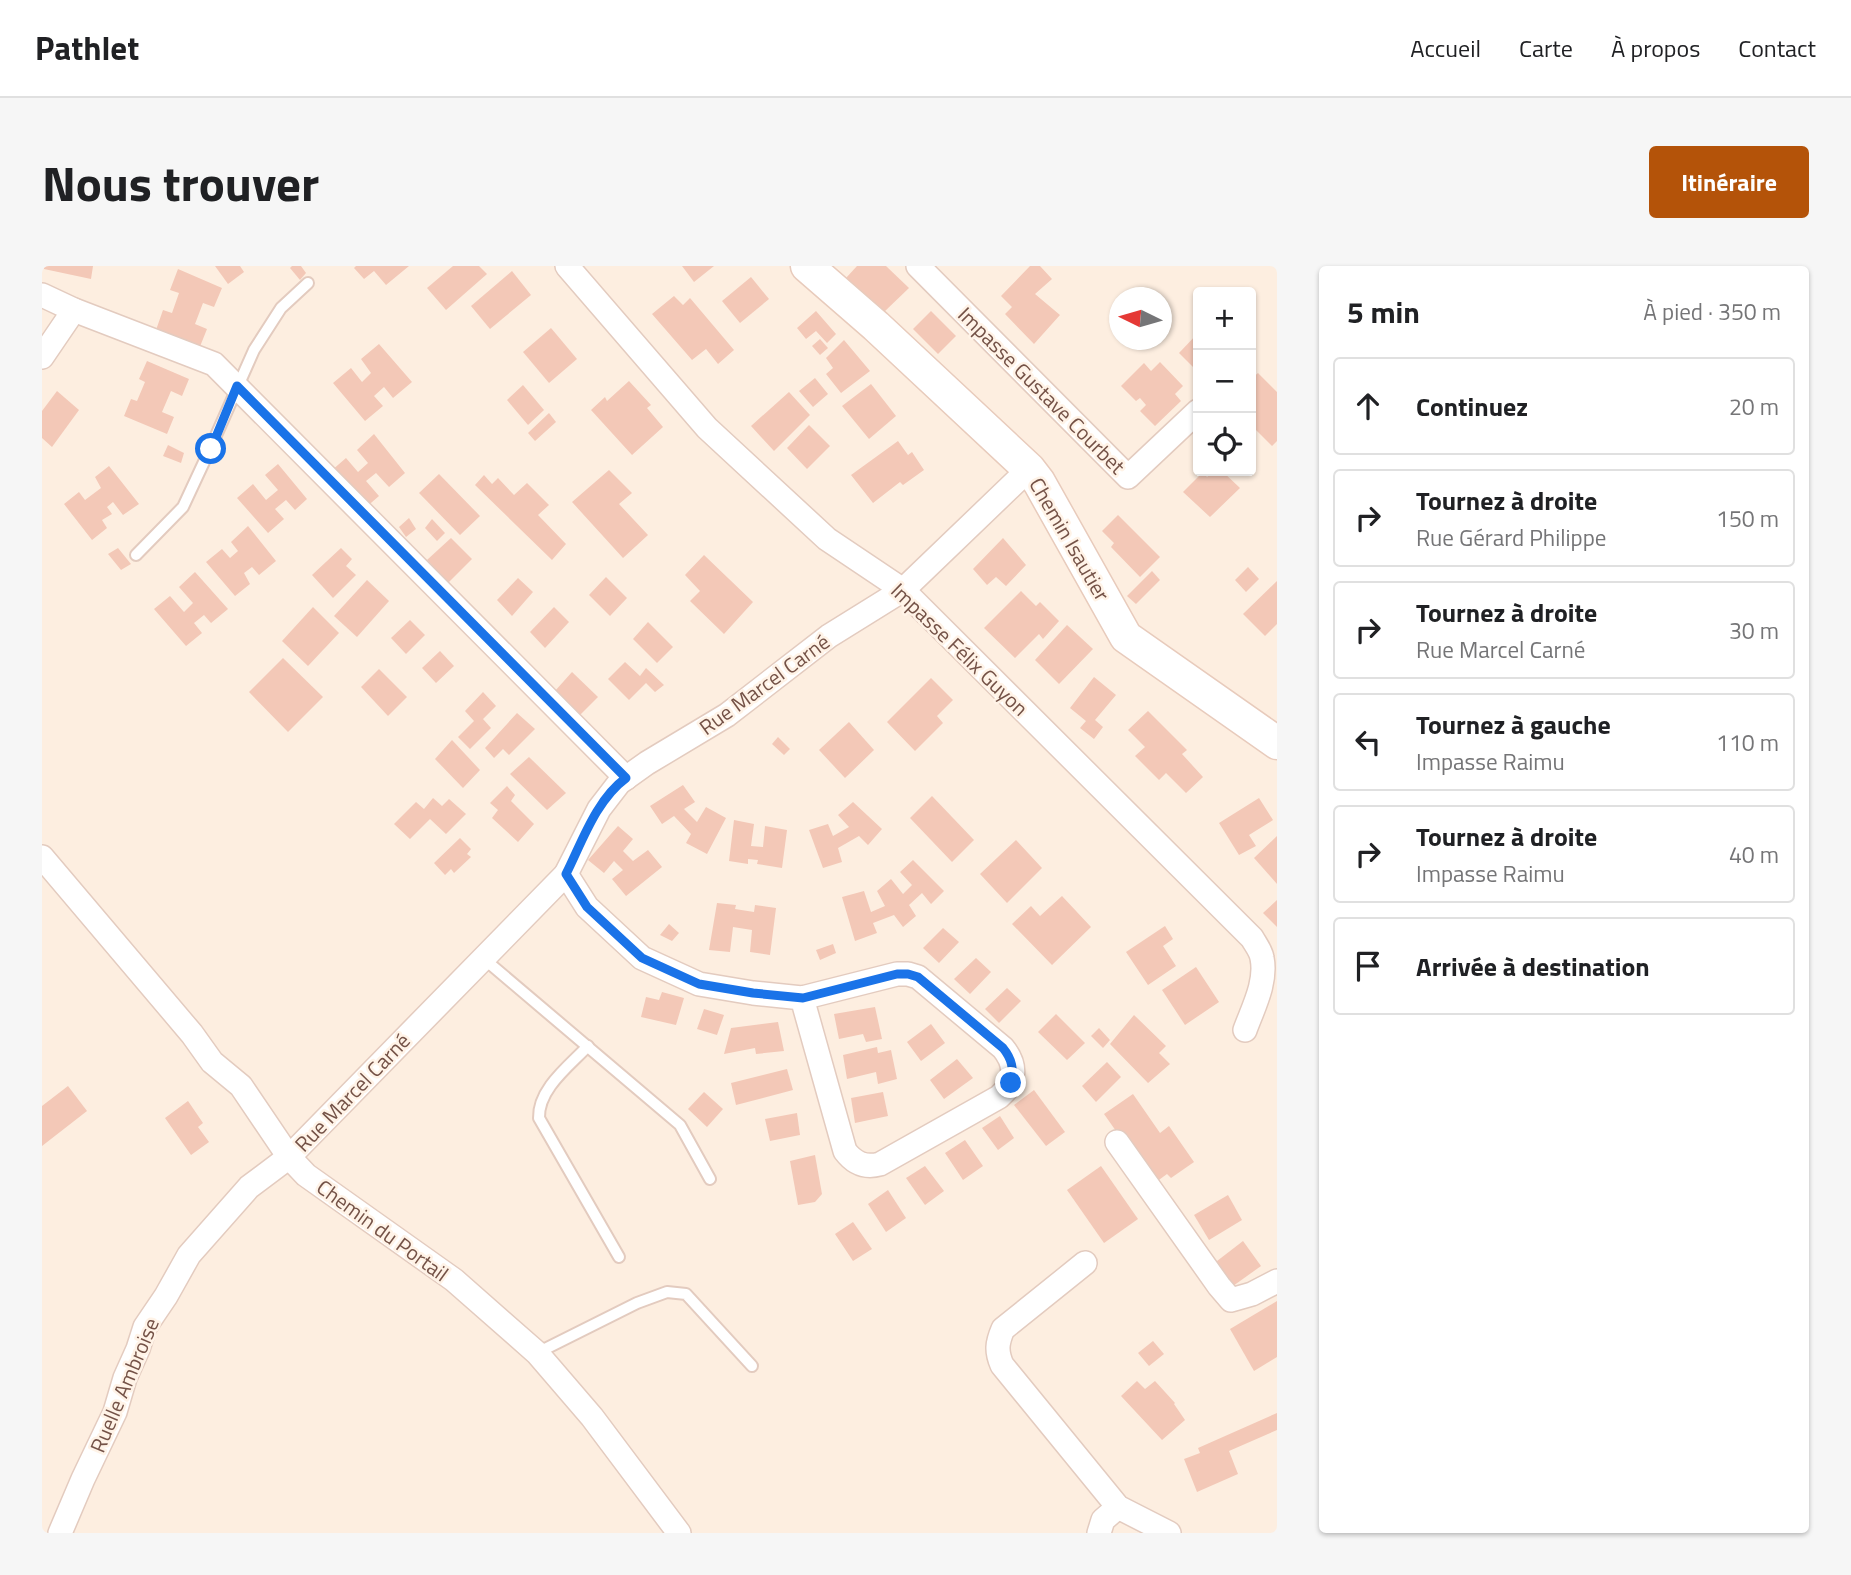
<!DOCTYPE html>
<html lang="fr">
<head>
<meta charset="utf-8">
<style>
  body { margin:0; font-family:"Titillium Web",sans-serif; background:#f6f6f6; color:#202124 }
  .controls { position:absolute; right:21px; top:21px; display:grid; overflow:hidden; border-radius:7px; box-shadow:0 2px 5px #0004 }
  .controls button { width:63px; height:63px; display:grid; place-items:center; padding:0; border:0; border-bottom:2px solid #e0e0e0; background:#fff; color:#202124; font:35px sans-serif }
  .compass { position:absolute; left:1067px; top:21px; width:63px; height:63px; border-radius:50%; background:#fff; box-shadow:0 2px 5px #0004; rotate:275deg }
  .stop { position:absolute; width:21px; height:21px; margin:-16px; border:5px solid #1a73e8; border-radius:50%; background:#fff }
  .stop.end { background:#1a73e8; border-color:#fff; box-shadow:0 2px 7px #0008 }
  .list { margin:0; padding:0; list-style:none }
  h2 { display:flex; justify-content:space-between; align-items:center; height:91px; margin:0; padding:0 28px; font-size:30px }
  h2 small { font-size:23px; font-weight:400; color:#757577 }
  .list li { display:grid; grid-template-columns:46px 1fr auto; gap:21px; align-items:center; box-sizing:border-box; height:98px; margin:0 14px 14px; padding:0 14px; border:2px solid #e0e0e0; border-radius:7px }
  .list b { display:block; font-size:26px; white-space:nowrap }
  .list p { margin:0; font-size:23px; white-space:nowrap; color:#757577 }
  .list em { font-size:23px; font-style:normal; color:#757577 }
  .icon { flex:none; width:38px; height:38px; fill:none; stroke:currentColor; stroke-width:2; stroke-linecap:round; stroke-linejoin:round }
  .map { position:relative; flex:none; width:1235px; height:1267px; overflow:hidden; border-radius:7px }
  header { display:flex; align-items:center; gap:42px; box-sizing:border-box; height:98px; padding:0 35px; background:#fff; border-bottom:2px solid #e0e0e0 }
  header strong { font-size:33px }
  nav { display:flex; gap:38px; margin-inline-start:auto; font-size:24px }
  .intro { display:flex; align-items:center; justify-content:space-between; box-sizing:border-box; height:168px; padding:0 42px }
  h1 { margin:0; font-size:49px }
  .button { padding:18px 32px; border-radius:7px; background:#b45309; color:#fff; font-size:24px; font-weight:700 }
  main { display:flex; gap:42px; padding:0 42px }
  aside { flex:1; background:#fff; border-radius:7px; box-shadow:0 2px 5px #0004 }
  .map>svg:first-child { display:block }
</style>
</head>
<body>
<header>
<strong>Pathlet</strong>
<nav><a>Accueil</a><a>Carte</a><a>À propos</a><a>Contact</a></nav>
</header>
<div class="intro"><h1>Nous trouver</h1><a class="button">Itinéraire</a></div>
<main>
<div class="map">
<svg width="1235" height="1267" viewBox="0 0 1235 1267">
  <rect width="100%" height="100%" fill="#fdeee0"/>
  <!-- building -->
  <g fill="#f3c8b7">
    <path d="M2,0h49l-2,13 -47,-10z"/>
    <path d="M173,0h25l4,6 -16,12z"/>
    <path d="M250,0h9l5,7 -6,7 -10,-12z"/>
    <path d="M314,0h53l-23,19 -12,-14 -10,8 -10,-11z"/>
    <path d="M411,0h26l8,8 -41,36 -19,-22z"/>
    <path d="M640,0h32l-20,16z"/>
    <path d="M815,0h29l23,22 -26,25 -37,-35z"/>
    <path d="M988,0h10l12,13 -17,15 25,21 -26,29 -29,-30 7,-7 -11,-11z"/>
    <path d="M136,3l44,19 -8,19 -11,-4 -8,21 12,5 -8,20 -43,-19 7,-20 9,3 7,-20 -9,-3z"/>
    <path d="M470,5l19,24 -41,34 -19,-23z"/>
    <path d="M709,11l18,22 -29,24 -18,-22z"/>
    <path d="M632,30l9,9 7,-7 44,52 -16,14 -12,-15 -14,11 -40,-46z"/>
    <path d="M774,45l20,23 -9,9 -11,-12 -10,8 -9,-11z"/>
    <path d="M889,45l25,25 -18,18 -25,-25z"/>
    <path d="M509,62l26,31 -28,24 -26,-31z"/>
    <path d="M1156,67v39l-19,-19z"/>
    <path d="M778,73l8,9 -8,7 -8,-9z"/>
    <path d="M802,74l26,31 -29,22 -15,-19 7,-6 -7,-10z"/>
    <path d="M337,78l33,38 -19,16 -9,-11 -10,9 9,10 -18,15 -32,-38 18,-15 11,14 9,-9 -10,-14z"/>
    <path d="M105,95l42,18 -7,17 -11,-5 -9,21 12,5 -7,17 -43,-18 7,-17 6,2 8,-19 -6,-3z"/>
    <path d="M1118,96l23,24 -8,8 6,7 -26,25 -15,-15 6,-6 -6,-7 -4,3 -15,-15 23,-23 7,8z"/>
    <path d="M1216,107l19,19v49l-5,5 -21,-21v-16l2,-2 -2,-2v-26z"/>
    <path d="M773,112l13,16 -15,13 -14,-16z"/>
    <path d="M587,115l22,24 -4,3 16,19 -31,28 -41,-45 14,-13 2,4z"/>
    <path d="M829,118l25,32 -27,23 -27,-33z"/>
    <path d="M481,119l21,25 -16,15 -21,-25z"/>
    <path d="M15,125l22,19 -27,37 -10,-9v-27z"/>
    <path d="M747,126l21,23 -36,36 -23,-25z"/>
    <path d="M507,147l7,9 -21,19 -7,-8z"/>
    <path d="M767,159l21,21 -23,23 -20,-21z"/>
    <path d="M332,168l31,39 -16,14 -13,-14 -10,8 13,15 -15,13 -33,-38 15,-13 12,14 10,-9 -11,-13z"/>
    <path d="M856,175l10,14 4,-3 12,18 -21,15 -3,-3 -27,21 -22,-28z"/>
    <path d="M126,179l16,8 -3,10 -18,-7z"/>
    <path d="M236,198l29,35 -12,11 -9,-10 -11,9 9,10 -16,14 -31,-35 16,-14 13,16 12,-10 -13,-15z"/>
    <path d="M67,200l30,38 -16,11 -10,-13 -6,5 5,7 -10,6 5,8 -15,12 -28,-36 15,-12 6,8 16,-12 -6,-11z"/>
    <path d="M567,204l23,23 -13,11 29,31 -25,23 -51,-56z"/>
    <path d="M1171,205h9l18,17 -30,29 -27,-25 20,-20 4,5z"/>
    <path d="M397,208l41,42 -20,19 -41,-42z"/>
    <path d="M442,209l8,9 6,-6 16,17 13,-12 22,22 -11,10 28,29 -14,16 -77,-75z"/>
    <path d="M1076,249l42,42 -20,20 -29,-30 3,-4 -12,-12z"/>
    <path d="M367,252l7,11 -10,8 -7,-10z"/>
    <path d="M390,253l13,14 -8,8 -12,-13z"/>
    <path d="M206,260l28,35 -17,14 -7,-8 -8,6 6,11 -15,12 -29,-34 16,-13 8,9 8,-7 -7,-9z"/>
    <path d="M409,272l21,21 -24,24 -21,-23z"/>
    <path d="M961,272l23,27 -20,21 -10,-9 -9,8 -14,-16z"/>
    <path d="M76,282l13,16 -10,6 -13,-16z"/>
    <path d="M299,282l11,11 -6,7 10,9 -23,23 -21,-23z"/>
    <path d="M662,289l49,47 -29,32 -34,-33 10,-10 -15,-16z"/>
    <path d="M1206,301l11,12 -13,13 -11,-12z"/>
    <path d="M1110,305l8,9 -24,24 -9,-8z"/>
    <path d="M153,306l33,37 -17,14 -7,-8 -10,8 8,10 -16,13 -32,-37 16,-13 14,16 9,-9 -14,-16z"/>
    <path d="M564,311l21,21 -17,18 -21,-21z"/>
    <path d="M476,312l15,14 -21,24 -15,-16z"/>
    <path d="M325,314l22,21 -32,36 -23,-21z"/>
    <path d="M1235,315v43l-12,12 -22,-22z"/>
    <path d="M979,325l15,15 4,-4 19,19 -16,18 -4,-5 -24,24 -31,-30z"/>
    <path d="M271,341l26,26 -31,33 -26,-25z"/>
    <path d="M512,341l15,15 -24,26 -15,-16z"/>
    <path d="M368,354l15,15 -19,19 -15,-16z"/>
    <path d="M606,356l25,25 -16,16 -24,-24z"/>
    <path d="M1025,359l26,24 -34,35 -24,-24z"/>
    <path d="M398,385l14,15 -18,17 -14,-15z"/>
    <path d="M241,392l40,39 -35,35 -39,-40z"/>
    <path d="M583,396l15,14 6,-8 18,17 -9,7 -9,-9 -17,17 -21,-21z"/>
    <path d="M337,403l28,28 -19,19 -27,-29z"/>
    <path d="M530,406l26,25 -18,18 -25,-24z"/>
    <path d="M1052,411l22,18 -21,25 8,7 -9,12 -14,-11 6,-7 -16,-13z"/>
    <path d="M889,412l22,22 -16,16 6,7 -28,28 -28,-29z"/>
    <path d="M441,426l13,14 -13,13 8,9 -21,21 -12,-12 16,-16 -9,-10z"/>
    <path d="M1106,445l39,39 -5,4 21,23 -17,16 -20,-20 -7,7 -24,-24 10,-9 -17,-17z"/>
    <path d="M475,447l18,16 -26,26 -6,-6 -9,9 -9,-10z"/>
    <path d="M807,456l25,28 -29,28 -26,-28z"/>
    <path d="M736,471l12,12 -6,6 -12,-11z"/>
    <path d="M410,474l28,30 -17,18 -28,-29z"/>
    <path d="M487,491l37,36 -19,17 -37,-36z"/>
    <path d="M641,519l12,17 -11,7 13,13 9,-15 20,11 -19,36 -21,-11 5,-9 -17,-18 -12,8 -12,-18z"/>
    <path d="M465,520l8,9 -4,6 23,23 -16,18 -26,-24 6,-8 -8,-7z"/>
    <path d="M890,530l42,44 -22,22 -42,-44z"/>
    <path d="M391,532l9,8 7,-7 17,15 -20,20 -16,-15 -20,20 -16,-15 22,-22 8,7z"/>
    <path d="M1217,532l14,22 -24,15 7,11 -17,9 -20,-32z"/>
    <path d="M811,536l29,27 -14,16 -9,-9 -21,12 4,14 -19,6 -14,-38 19,-6 5,12 16,-9 -11,-12z"/>
    <path d="M692,554l20,4 -3,22 12,1 2,-21 22,4 -5,38 -25,-4 1,-4 -10,-1v5l-19,-3z"/>
    <path d="M576,560l15,13 -10,12 10,10 15,-11 14,17 -36,29 -14,-17 11,-9 -9,-9 -10,12 -16,-13z"/>
    <path d="M1235,570v48l-23,-26z"/>
    <path d="M418,572l11,11 -4,5 4,3 -17,16 -3,-4 -6,6 -11,-12z"/>
    <path d="M974,574l26,28 -35,35 -27,-29z"/>
    <path d="M871,594l31,31 -13,13 -9,-11 -13,12 7,11 -13,11 -9,-12 -21,8 4,10 -22,8 -13,-44 22,-6 7,21 14,-6 -8,-15 14,-12 12,15 9,-9 -12,-13z"/>
    <path d="M1020,630l29,31 -39,38 -40,-41 19,-18 9,10z"/>
    <path d="M1235,634v27l-14,-14z"/>
    <path d="M675,637l19,2 -1,4 19,3 1,-7 21,3 -6,47 -20,-3 2,-22 -19,-3 -3,25 -21,-2z"/>
    <path d="M627,658l10,9 -7,8 -12,-6z"/>
    <path d="M1123,660l8,13 -10,7 13,20 -28,19 -22,-33z"/>
    <path d="M901,662l16,14 -20,21 -16,-15z"/>
    <path d="M791,678l3,9 -16,7 -4,-10z"/>
    <path d="M934,692l15,14 -21,22 -16,-15z"/>
    <path d="M1154,701l23,35 -34,23 -23,-35z"/>
    <path d="M965,722l14,13 -22,22 -14,-14z"/>
    <path d="M620,726l22,6 -8,27 -35,-8 5,-20 13,3z"/>
    <path d="M833,741l7,32 -16,3 -3,-8 -24,5 -5,-25z"/>
    <path d="M662,743l20,6 -7,20 -20,-6z"/>
    <path d="M1014,748l29,29 -18,17 -29,-28z"/>
    <path d="M1092,749l32,31 -7,7 11,11 -22,19 -38,-39z"/>
    <path d="M736,756l6,29 -28,3 -1,-6 -31,6 7,-26z"/>
    <path d="M889,758l14,19 -24,18 -14,-19z"/>
    <path d="M1057,762l11,12 -7,8 -12,-12z"/>
    <path d="M835,781l1,6 13,-3 6,29 -19,5 -2,-12 -29,7 -4,-24z"/>
    <path d="M915,793l16,19 -29,21 -14,-19z"/>
    <path d="M1065,796l14,15 -25,25 -14,-16z"/>
    <path d="M745,803l6,21 -57,15 -5,-22z"/>
    <path d="M26,820l19,25 -45,35v-40z"/>
    <path d="M992,824l31,42 -19,14 -32,-41z"/>
    <path d="M662,826l19,17 -16,18 -19,-18z"/>
    <path d="M841,826l5,24 -33,7 -4,-25z"/>
    <path d="M1091,828l27,39 9,-7 25,36 -23,16 -4,-4 -15,11 -5,-10 -43,-61z"/>
    <path d="M146,835l15,22 -5,4 11,15 -18,13 -26,-37z"/>
    <path d="M755,847l3,22 -30,6 -5,-22z"/>
    <path d="M958,850l14,22 -16,12 -16,-22z"/>
    <path d="M923,874l18,26 -20,14 -18,-27z"/>
    <path d="M773,889l7,39 -7,8 -17,3 -8,-44z"/>
    <path d="M883,900l19,25 -19,14 -19,-27z"/>
    <path d="M1059,900l37,53 -34,24 -37,-53z"/>
    <path d="M846,924l18,28 -20,14 -18,-28z"/>
    <path d="M1186,929l14,25 -33,20 -15,-25z"/>
    <path d="M811,956l19,27 -19,12 -18,-27z"/>
    <path d="M1201,975l18,25 -35,25 -18,-23z"/>
    <path d="M1235,1035v56l-23,14 -24,-42z"/>
    <path d="M1111,1075l11,13 -15,12 -11,-13z"/>
    <path d="M1095,1115l8,8 10,-8 20,22 -1,1 11,16 -23,20 -41,-44z"/>
    <path d="M1235,1147v17l-48,21 9,23 -41,18 -13,-33 16,-6 -2,-5z"/>
  </g>
  <g fill="none" stroke-linecap="round" stroke-linejoin="round">
    <defs>
      <g id="service">
        <path d="M94,289l47,-48 27,-58 44,-99 27,-42 27,-25"/>
        <path d="M441,692l197,167 30,54"/>
        <path d="M546,780c-19,20 -50,43 -49,72l80,139"/>
        <path d="M495,1087l100,-50 30,-11 19,2 66,72"/>
      </g>
      <g id="minor">
        <path d="M525,0l140,162 120,111 76,51 349,348c4,7 9,13 10,20 5,24 -9,50 -17,72"/>
        <path d="M876,0l210,211 70,-66"/>
        <path d="M0,29l32,15 140,54 412,414"/>
        <path d="M0,91l32,-47"/>
        <path d="M0,591l150,177 20,28 29,24 48,71 17,18 148,105 83,73 55,64 87,116"/>
        <path d="M524,608l21,33 55,51 57,26 54,9 49,5 95,-24h11l10,3 85,71c14,17 13,34 -4,49l-119,67c-15,4 -26,-1 -35,-13l-43,-153"/>
        <path d="M1075,876l102,144 12,14 21,-6 25,-13"/>
        <path d="M1043,997l-82,66c-6,14 -7,22 -1,36l116,142 51,26"/>
        <path d="M18,1267l23,-54 32,-67 10,-34 13,-29 7,-22 21,-31 23,-41 60,-68 40,-30 277,-283 33,-65 20,-26 28,-20 80,-48 102,-79 74,-46 126,-121"/>
        <path d="M1057,1267l4,-13 15,-13"/>
      </g>
      <path id="secondary" d="M765,0l69,60 153,143 10,13 87,155 151,106"/>
    </defs>
    <!-- service casing -->
    <use href="#service" stroke="#e3cbbf" stroke-width="14"/>
    <!-- minor casing -->
    <use href="#minor" stroke="#e3cbbf" stroke-width="26"/>
    <!-- secondary casing -->
    <use href="#secondary" stroke="#e8cbbc" stroke-width="35"/>
    <!-- service -->
    <use href="#service" stroke="#fff" stroke-width="10"/>
    <!-- minor -->
    <use href="#minor" stroke="#fff" stroke-width="23"/>
    <!-- secondary -->
    <use href="#secondary" stroke="#fff" stroke-width="32"/>
  </g>
  <g fill="none" stroke-linecap="round" stroke-linejoin="round">
    <!-- route -->
    <path stroke="#1a73e8" stroke-width="9" d="M169,183l26,-63 389,392c-30,22 -44,64 -60,96l21,33 55,51 57,26 54,9 50,5 94,-24h11l10,3 85,71c9,11 11,21 8,35"/>
  </g>
  <g text-anchor="middle" dominant-baseline="central" stroke-width="5" stroke-linejoin="round" paint-order="stroke">
    <!-- street labels -->
    <g font-size="21" fill="#745247" stroke="#fff3e7">
      <text transform="translate(1000 124) rotate(45)">Impasse Gustave Courbet</text>
      <text transform="translate(1028 273) rotate(60)">Chemin Isautier</text>
      <text transform="translate(918 383) rotate(44)">Impasse Félix Guyon</text>
      <text transform="translate(722 418) rotate(-36)">Rue Marcel Carné</text>
      <text transform="translate(310 826) rotate(-46)">Rue Marcel Carné</text>
      <text transform="translate(341 964) rotate(36)">Chemin du Portail</text>
      <text transform="translate(82 1119) rotate(-67)">Ruelle Ambroise</text>
    </g>
  </g>
</svg>
<div class="controls">
<button>+</button>
<button>−</button>
<button><svg class="icon" aria-label="locate" viewBox="0 0 24 24"><circle cx="12" cy="12" r="6"/><path d="M12 2v4M12 18v4M2 12h4M18 12h4"/></svg></button>
</div>
<svg class="compass" viewBox="-18 -18 36 36"><path d="M0-13l5 13h-10z" fill="#e53935"/><path d="M0 13l5-13h-10z" fill="#757577"/></svg>
<div class="stop" style="left:169px;top:183px"></div>
<div class="stop end" style="left:969px;top:817px"></div>
</div>
<aside>
<h2>5 min<small>À pied · 350 m</small></h2>
<ul class="list">
<li><svg class="icon" aria-label="ahead" viewBox="0 0 24 24"><path d="M12 20V5M6 11l6-6 6 6"/></svg><div><b>Continuez</b></div><em>20 m</em></li>
<li><svg class="icon" aria-label="right" viewBox="0 0 24 24"><path d="M7 20v-9h11M14 6l5 5-5 5"/></svg><div><b>Tournez à droite</b><p>Rue Gérard Philippe</p></div><em>150 m</em></li>
<li><svg class="icon" aria-label="right" viewBox="0 0 24 24"><path d="M7 20v-9h11M14 6l5 5-5 5"/></svg><div><b>Tournez à droite</b><p>Rue Marcel Carné</p></div><em>30 m</em></li>
<li><svg class="icon" aria-label="left" viewBox="0 0 24 24"><path d="M17 20v-9H6M10 6l-5 5 5 5"/></svg><div><b>Tournez à gauche</b><p>Impasse Raimu</p></div><em>110 m</em></li>
<li><svg class="icon" aria-label="right" viewBox="0 0 24 24"><path d="M7 20v-9h11M14 6l5 5-5 5"/></svg><div><b>Tournez à droite</b><p>Impasse Raimu</p></div><em>40 m</em></li>
<li><svg class="icon" aria-label="arrive" viewBox="0 0 24 24"><path d="M6 21V4h12l-3 4 3 4H6"/></svg><div><b>Arrivée à destination</b></div></li>
</ul>
</aside>
</main>
</body>
</html>
